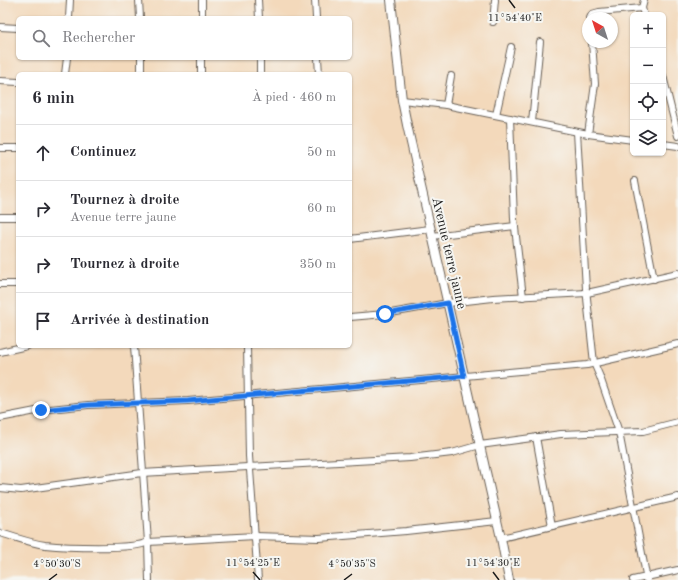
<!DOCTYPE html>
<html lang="fr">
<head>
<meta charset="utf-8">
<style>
  body { margin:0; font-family:"Old Standard TT",serif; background:#f2f2f3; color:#2b2b33 }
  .controls { position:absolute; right:12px; top:12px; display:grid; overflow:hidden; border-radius:6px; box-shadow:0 1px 3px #0004 }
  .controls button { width:36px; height:36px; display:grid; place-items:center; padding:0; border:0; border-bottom:1px solid #e1e1e2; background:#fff; color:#2b2b33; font:20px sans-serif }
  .compass { position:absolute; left:582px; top:12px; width:36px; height:36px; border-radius:50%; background:#fff; box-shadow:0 1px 3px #0004; rotate:321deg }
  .stop { position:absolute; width:12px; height:12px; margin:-9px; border:3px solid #1a73e8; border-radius:50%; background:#fff }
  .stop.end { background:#1a73e8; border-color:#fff; box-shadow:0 1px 4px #0008 }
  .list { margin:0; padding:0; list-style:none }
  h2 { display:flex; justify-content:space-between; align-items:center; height:52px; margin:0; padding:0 16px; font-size:17px }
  h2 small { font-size:13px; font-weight:400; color:#7c7c81 }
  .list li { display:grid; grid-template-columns:26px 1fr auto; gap:12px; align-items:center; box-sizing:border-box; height:56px; padding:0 16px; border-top:1px solid #e1e1e2 }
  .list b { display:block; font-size:15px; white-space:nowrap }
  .list p { margin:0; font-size:13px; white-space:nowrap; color:#7c7c81 }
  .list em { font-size:13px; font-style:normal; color:#7c7c81 }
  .icon { flex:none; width:22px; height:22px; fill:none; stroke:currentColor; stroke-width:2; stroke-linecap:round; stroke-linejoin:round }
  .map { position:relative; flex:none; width:678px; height:580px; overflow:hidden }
  .search { position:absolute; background:#fff; box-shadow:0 1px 3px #0004; left:16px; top:16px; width:336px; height:44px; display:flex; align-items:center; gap:10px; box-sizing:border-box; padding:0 14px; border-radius:6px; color:#7c7c81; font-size:15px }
  .panel { position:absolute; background:#fff; box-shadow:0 1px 3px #0004; left:16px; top:72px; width:336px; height:276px; border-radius:6px }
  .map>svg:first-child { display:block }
</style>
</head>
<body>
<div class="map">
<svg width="678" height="580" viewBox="0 0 678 580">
  <rect width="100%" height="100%" fill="#f6f6f2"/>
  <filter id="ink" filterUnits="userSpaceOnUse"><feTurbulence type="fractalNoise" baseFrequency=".025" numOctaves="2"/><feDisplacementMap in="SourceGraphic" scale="8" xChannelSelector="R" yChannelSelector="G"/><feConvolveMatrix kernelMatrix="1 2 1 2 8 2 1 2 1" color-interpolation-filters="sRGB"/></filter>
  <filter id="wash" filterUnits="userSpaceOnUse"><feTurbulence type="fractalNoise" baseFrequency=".012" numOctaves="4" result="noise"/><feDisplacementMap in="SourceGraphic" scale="16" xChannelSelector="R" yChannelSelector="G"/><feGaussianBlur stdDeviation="0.9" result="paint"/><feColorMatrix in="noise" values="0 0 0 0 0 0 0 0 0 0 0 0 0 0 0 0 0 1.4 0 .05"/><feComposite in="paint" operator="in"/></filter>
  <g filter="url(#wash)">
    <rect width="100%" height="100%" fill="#f3d9bb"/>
  </g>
  <g filter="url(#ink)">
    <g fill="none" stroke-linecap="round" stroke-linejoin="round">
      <defs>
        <g id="minor">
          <path d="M139,0l1,18"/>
          <path d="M258,0l1,18"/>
          <path d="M315,0l1,18"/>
          <path d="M644,0l-2,8 2,7"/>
          <path d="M69,18l1,-18"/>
          <path d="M202,18v-18"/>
          <path d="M590,18l2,-4 7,-2 43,-4"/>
          <path d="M493,22l2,-22"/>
          <path d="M0,27l18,1"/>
          <path d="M318,58l1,16"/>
          <path d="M65,74l2,-16"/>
          <path d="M141,74v-16"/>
          <path d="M201,74v-16"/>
          <path d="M260,74v-16"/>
          <path d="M663,76l15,60"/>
          <path d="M0,81l18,1"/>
          <path d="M402,100l44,5 142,29 45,6"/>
          <path d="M446,105l5,-29"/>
          <path d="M496,115l15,-68"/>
          <path d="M510,118l4,101 9,78"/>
          <path d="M532,122l8,-80"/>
          <path d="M577,132l9,157 8,74 6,14 19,55 28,148"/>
          <path d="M588,134l7,-50 -3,-42"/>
          <path d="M663,144l15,2"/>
          <path d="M0,148h18"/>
          <path d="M635,181l19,98"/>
          <path d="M0,217h18"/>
          <path d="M432,236l83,-10"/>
          <path d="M350,239l80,-10"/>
          <path d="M0,284h18"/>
          <path d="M350,317l35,-3 63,-11 45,-5 94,-5 91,-20"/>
          <path d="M134,346l14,196 1,38"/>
          <path d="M247,346l2,110 9,124"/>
          <path d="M0,352l27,-6"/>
          <path d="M0,418l41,-8 47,-5 100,-4 399,-36 91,-21"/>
          <path d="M536,437l16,89"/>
          <path d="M0,488l21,2 121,-17 268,-15 42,-5 28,-8 81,-11 82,-3 35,-9"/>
          <path d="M0,533c15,4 30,10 45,12 19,2 88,5 103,-3l107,-6 64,2 87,-7 91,-10"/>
          <path d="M501,538l177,-41"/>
          <path d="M633,580l45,-10"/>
        </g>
        <path id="tertiary" d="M391,0l11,100 5,25 94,413 8,42"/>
      </defs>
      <!-- minor casing -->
      <use href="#minor" stroke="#675e54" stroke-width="8"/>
      <!-- tertiary casing -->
      <use href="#tertiary" stroke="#675e54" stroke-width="10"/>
      <!-- minor -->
      <use href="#minor" stroke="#fff" stroke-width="6"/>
      <!-- tertiary -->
      <use href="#tertiary" stroke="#fff" stroke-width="8"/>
    </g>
  </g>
  <g fill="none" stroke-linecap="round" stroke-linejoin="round" filter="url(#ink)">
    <!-- route -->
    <path stroke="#1a73e8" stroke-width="5" d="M41,410l47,-5 100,-4 276,-25 -16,-73 -63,11"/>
  </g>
  <!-- ticks -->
  <path fill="none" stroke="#1c1c1c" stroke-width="1.5" d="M509,0l6,8M253,572l7,8M493,572l6,8M49,580l8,-6M344,580l8,-6"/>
  <g text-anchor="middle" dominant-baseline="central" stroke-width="4" stroke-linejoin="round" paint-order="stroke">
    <!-- street labels -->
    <g font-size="14" fill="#1c1c1c" stroke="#f6f6f2">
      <text transform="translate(449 253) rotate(77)">Avenue terre jaune</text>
    </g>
  </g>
  <g font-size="10" text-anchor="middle" fill="#1c1c1c" stroke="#f6f6f2" stroke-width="4" stroke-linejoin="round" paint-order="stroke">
    <text x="515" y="21">11°54'40"E</text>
    <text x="253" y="566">11°54'25"E</text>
    <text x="493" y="566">11°54'30"E</text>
    <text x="57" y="567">4°50'30"S</text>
    <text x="352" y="567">4°50'35"S</text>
  </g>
</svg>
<div class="controls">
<button>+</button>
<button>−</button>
<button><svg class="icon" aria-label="locate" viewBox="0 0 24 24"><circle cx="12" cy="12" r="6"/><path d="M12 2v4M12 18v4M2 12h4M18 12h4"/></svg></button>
<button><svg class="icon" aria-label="layers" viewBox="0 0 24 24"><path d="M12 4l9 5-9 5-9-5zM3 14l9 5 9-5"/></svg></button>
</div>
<svg class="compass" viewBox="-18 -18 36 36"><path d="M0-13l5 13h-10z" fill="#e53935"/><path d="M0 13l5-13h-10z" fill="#7c7c81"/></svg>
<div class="stop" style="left:385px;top:314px"></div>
<div class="stop end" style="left:41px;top:410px"></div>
<div class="search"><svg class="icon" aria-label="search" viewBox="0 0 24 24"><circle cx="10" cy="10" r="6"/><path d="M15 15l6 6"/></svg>Rechercher</div>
<section class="panel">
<h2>6 min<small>À pied · 460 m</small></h2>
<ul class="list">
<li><svg class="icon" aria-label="ahead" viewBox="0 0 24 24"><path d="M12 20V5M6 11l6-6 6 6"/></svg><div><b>Continuez</b></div><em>50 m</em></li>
<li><svg class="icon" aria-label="right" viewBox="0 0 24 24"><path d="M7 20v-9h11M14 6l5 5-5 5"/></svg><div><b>Tournez à droite</b><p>Avenue terre jaune</p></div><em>60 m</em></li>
<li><svg class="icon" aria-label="right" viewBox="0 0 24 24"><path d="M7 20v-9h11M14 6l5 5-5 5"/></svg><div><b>Tournez à droite</b></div><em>350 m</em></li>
<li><svg class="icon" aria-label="arrive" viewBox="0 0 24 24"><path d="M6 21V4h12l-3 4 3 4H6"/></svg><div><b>Arrivée à destination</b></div></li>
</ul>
</section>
</div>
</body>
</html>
